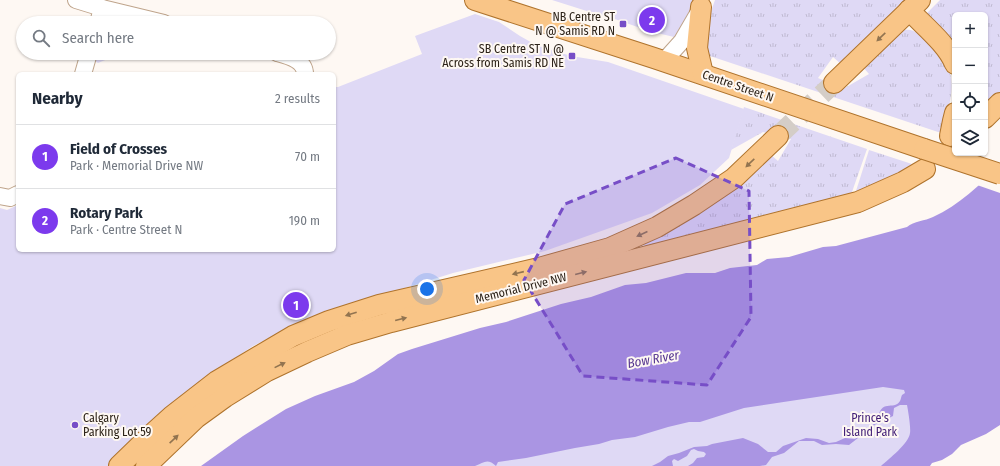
<!DOCTYPE html>
<html lang="en">
<head>
<meta charset="utf-8">
<style>
  body { margin:0; font-family:"Fira Sans Condensed",sans-serif; background:#f6f6f7; color:#1f2937 }
  .controls { position:absolute; right:12px; top:12px; display:grid; overflow:hidden; border-radius:6px; box-shadow:0 1px 3px #0004 }
  .controls button { width:36px; height:36px; display:grid; place-items:center; padding:0; border:0; border-bottom:1px solid #e0e1e3; background:#fff; color:#1f2937; font:20px sans-serif }
  .you { position:absolute; left:427px; top:289px; width:14px; height:14px; margin:-10px; border:3px solid #fff; border-radius:50%; background:#1a73e8; box-shadow:0 0 0 6px #1a73e833 }
  .badge { display:grid; place-items:center; width:26px; height:26px; border-radius:50%; background:#7c3aed; color:#fff; font-size:13px; font-weight:700 }
  .pin { position:absolute; translate:-50% -50%; border:2px solid #fff; box-shadow:0 1px 4px #0006 }
  .list { margin:0; padding:0; list-style:none }
  h2 { display:flex; justify-content:space-between; align-items:center; height:52px; margin:0; padding:0 16px; font-size:17px }
  h2 small { font-size:13px; font-weight:400; color:#747a83 }
  .list li { display:grid; grid-template-columns:26px 1fr auto; gap:12px; align-items:center; box-sizing:border-box; height:64px; padding:0 16px; border-top:1px solid #e0e1e3 }
  .list b { display:block; font-size:15px; white-space:nowrap }
  .list p { margin:0; font-size:13px; white-space:nowrap; color:#747a83 }
  .list em { font-size:13px; font-style:normal; color:#747a83 }
  .icon { flex:none; width:22px; height:22px; fill:none; stroke:currentColor; stroke-width:2; stroke-linecap:round; stroke-linejoin:round }
  .map { position:relative; flex:none; width:1000px; height:466px; overflow:hidden }
  .search { position:absolute; background:#fff; box-shadow:0 1px 3px #0004; left:16px; top:16px; width:320px; height:44px; display:flex; align-items:center; gap:10px; box-sizing:border-box; padding:0 14px; border-radius:22px; color:#747a83; font-size:15px }
  .panel { position:absolute; background:#fff; box-shadow:0 1px 3px #0004; left:16px; top:72px; width:320px; height:180px; border-radius:6px }
  .map>svg:first-child { display:block }
</style>
</head>
<body>
<div class="map">
<svg width="1000" height="466" viewBox="0 0 1000 466">
  <defs>
    <pattern id="grass-tufts" width="24" height="20" patternUnits="userSpaceOnUse"><rect width="24" height="20" fill="#dfd9f5"/><path d="M3 7l-1-3M5 7V3M7 7l1-3M15 17l-1-3M17 17v-4M19 17l1-3" fill="none" stroke="#c0bad1"/></pattern>
  </defs>
  <rect width="100%" height="100%" fill="#fef8f3"/>
  <!-- grass -->
  <g fill="url(#grass-tufts)">
    <path d="M715,0h192l-66,64 -8,-7 -15,21 25,11 26,-15 -7,-8c8,-8 33,-33 42,-36 10,-2 16,5 23,12 5,5 13,11 17,17 15,24 4,49 -2,74l-3,-1h-1l-228,-76 -2,-1 -5,-22 3,-7z"/>
    <path d="M940,0h60v93l-15,15v-93h-30v32l-29,-33z"/>
    <path d="M744,107l123,42 -15,43 1,3 -207,54 -2,-5 126,-90 8,7 13,-22 -28,-7 -32,18z"/>
    <path d="M869,150l43,14c-17,12 -36,22 -56,27z"/>
  </g>
  <!-- park -->
  <g fill="#dfd9f5">
    <path d="M552,0h144l-17,34 -5,3 -25,-6 -40,-14 -16,-4z"/>
    <path d="M475,14l24,8 21,14 16,9 35,11 37,6 136,47 -15,49 -29,27 -48,28 -107,38 -92,22 -144,45 -56,28 -45,30 -51,39 -48,51h-109v-258l7,2 11,-5v45h316v-163h4l84,-33 -7,-18z"/>
    <path d="M97,53h25l-24,10 -3,-2z"/>
    <path d="M884,382l23,4 7,48 -29,32h-421l23,-9 256,-53z"/>
  </g>
  <!-- water -->
  <path fill="#aa95e3" d="M1000,165v260l-14,9 -25,11 -9,9 -10,6 -10,3 -2,3h-49c8,-7 28,-23 29,-33 1,-5 -2,-23 -3,-28h-7l-6,3 -1,8 -17,8 -27,21 -13,-1 -14,1 -8,-4h-15l-15,12 -12,4 -6,8 -6,1h-72l5,-3 4,-5 7,-1 2,-3 -2,-2 -6,-1 -4,-2 -3,1 -4,6 -9,5 -4,-2 -2,2 1,5h2h-23l8,-4 8,-6 11,-3 15,-6 13,-1 5,-2 31,-6 15,6 10,8h8l7,-6 23,-8 12,1 11,4 7,-1 9,-4 10,1c8,-6 13,-12 22,-17 4,-26 16,-10 23,-21 1,-2 1,-4 2,-6l3,-2 -1,-3 -21,-3 -139,21 -44,14h-11l-21,5 -33,10 -23,3 -13,4 -24,4 -49,10 -28,4 -2,4c-8,-8 -12,-4 -21,0h-274l42,-30 43,-27 29,-13 39,-14 20,-11 24,-17 14,-5 68,-21 26,-6 55,-18 30,-7 34,-12 21,-2 40,-10h29l15,-5 27,-3 10,-6 22,-2 34,-10 13,-1 71,-19c7,-6 18,-6 26,-10 26,-12 47,-32 67,-52z"/>
  <!-- pier -->
  <path fill="#fef8f3" d="M1000,163v30l-23,-8 22,-21z"/>
  <g fill="none" stroke-linecap="round" stroke-linejoin="round">
    <!-- minor-tunnel -->
    <path stroke="#d4cdc7" stroke-width="16" stroke-dasharray="16 8" stroke-linecap="butt" d="M953,148h2"/>
    <!-- major-tunnel -->
    <path stroke="#d4cdc7" stroke-width="20" stroke-dasharray="20 10" stroke-linecap="butt" d="M778,136l56,-53"/>
    <defs>
      <g id="minor">
        <path d="M76,0l26,8 62,15"/>
        <path d="M98,23l4,-15"/>
        <path d="M277,53c11,3 28,7 28,21"/>
        <path d="M664,61l18,-20 18,-31"/>
        <path d="M83,74l6,-21"/>
        <path d="M0,196l10,2 8,-4"/>
      </g>
      <g id="major">
        <path d="M475,0l179,58 270,91"/>
        <path d="M701,7l-4,41 6,26"/>
        <path d="M909,10c15,16 38,34 46,54"/>
        <path d="M834,83l86,-83"/>
        <path d="M985,118l15,-15"/>
        <path d="M950,136l3,-15 2,-8"/>
        <path d="M119,466l32,-31 21,-19 45,-35 76,-45 36,-15 50,-16 160,-37 71,-20 47,-21 37,-22 40,-27 44,-42"/>
        <path d="M146,466l50,-48 29,-21 42,-26 40,-19 40,-17 44,-13 467,-120 45,-20 22,-13"/>
      </g>
    </defs>
    <!-- minor casing -->
    <use href="#minor" stroke="#bfa48b" stroke-width="18"/>
    <!-- major casing -->
    <use href="#major" stroke="#af732c" stroke-width="22"/>
    <!-- minor -->
    <use href="#minor" stroke="#fff" stroke-width="16"/>
    <!-- major -->
    <use href="#major" stroke="#f9c587" stroke-width="20"/>
    <defs>
      <path id="major-bridge" d="M924,149l76,25"/>
    </defs>
    <!-- major-bridge casing -->
    <use href="#major-bridge" stroke="#af732c" stroke-width="22" stroke-linecap="butt"/>
    <!-- major-bridge -->
    <use href="#major-bridge" stroke="#f9c587" stroke-width="20"/>
  </g>
  <!-- one-way arrows -->
  <defs><path id="oneway-solid" d="M-6-.8H1V-3.2L6.5 0L1 3.2V.8H-6Z"/></defs>
  <g fill="#927450">
    <use href="#oneway-solid" transform="translate(881 37) rotate(136)"/>
    <use href="#oneway-solid" transform="translate(750 163) rotate(136)"/>
    <use href="#oneway-solid" transform="translate(642 234) rotate(155)"/>
    <use href="#oneway-solid" transform="translate(518 273) rotate(167)"/>
    <use href="#oneway-solid" transform="translate(581 273) rotate(-14)"/>
    <use href="#oneway-solid" transform="translate(351 314) rotate(162)"/>
    <use href="#oneway-solid" transform="translate(401 319) rotate(-14)"/>
    <use href="#oneway-solid" transform="translate(280 365) rotate(-26)"/>
    <use href="#oneway-solid" transform="translate(174 439) rotate(-43)"/>
  </g>
  <!-- marked area -->
  <path fill="#774ec7" fill-opacity="0.2" stroke="#774ec7" stroke-width="3" stroke-dasharray="8 5" stroke-linejoin="round" d="M676,158l73,33 2,126 -44,68 -124,-9 -59,-96 41,-76z"/>
  <!-- markers -->
  <g fill="#774ec7" stroke="#fef8f3" stroke-width="1.5">
    <rect x="619" y="20" width="8" height="8" rx="2"/>
    <rect x="568" y="52" width="8" height="8" rx="2"/>
    <circle cx="75" cy="425" r="4"/>
  </g>
  <g text-anchor="middle" dominant-baseline="central" stroke-width="4" stroke-linejoin="round" paint-order="stroke">
    <!-- poi labels -->
    <g font-size="12" fill="#2c2218" stroke="#fef8f3" text-anchor="end">
      <text x="615" y="17">NB Centre ST<tspan x="615" dy="14">N @ Samis RD N</tspan></text>
      <text x="564" y="49">SB Centre ST N @<tspan x="564" dy="14">Across from Samis RD NE</tspan></text>
      <text x="83" y="418" text-anchor="start">Calgary<tspan x="83" dy="14">Parking Lot 59</tspan></text>
    </g>
    <!-- street labels -->
    <g font-size="12" fill="#2c2218" stroke="#fef8f3">
      <text transform="translate(738 86) rotate(19)">Centre Street N</text>
      <text transform="translate(521 288) rotate(-14)">Memorial Drive NW</text>
    </g>
    <!-- park labels -->
    <g font-size="12" fill="#3f1b75" stroke="#fef8f3">
      <text x="870" y="418">Prince's<tspan x="870" dy="14">Island Park</tspan></text>
    </g>
    <!-- water labels -->
    <g font-size="13" font-style="italic" fill="#553590" stroke="#fef8f3">
      <text transform="translate(653 359) rotate(-10)">Bow River</text>
    </g>
  </g>
</svg>
<div class="controls">
<button>+</button>
<button>−</button>
<button><svg class="icon" aria-label="locate" viewBox="0 0 24 24"><circle cx="12" cy="12" r="6"/><path d="M12 2v4M12 18v4M2 12h4M18 12h4"/></svg></button>
<button><svg class="icon" aria-label="layers" viewBox="0 0 24 24"><path d="M12 4l9 5-9 5-9-5zM3 14l9 5 9-5"/></svg></button>
</div>
<div class="you"></div>
<div class="pin badge" style="left:296px;top:305px">1</div>
<div class="pin badge" style="left:652px;top:20px">2</div>
<div class="search"><svg class="icon" aria-label="search" viewBox="0 0 24 24"><circle cx="10" cy="10" r="6"/><path d="M15 15l6 6"/></svg>Search here</div>
<section class="panel">
<h2>Nearby<small>2 results</small></h2>
<ul class="list">
<li><span class="badge">1</span><div><b>Field of Crosses</b><p>Park · Memorial Drive NW</p></div><em>70 m</em></li>
<li><span class="badge">2</span><div><b>Rotary Park</b><p>Park · Centre Street N</p></div><em>190 m</em></li>
</ul>
</section>
</div>
</body>
</html>
